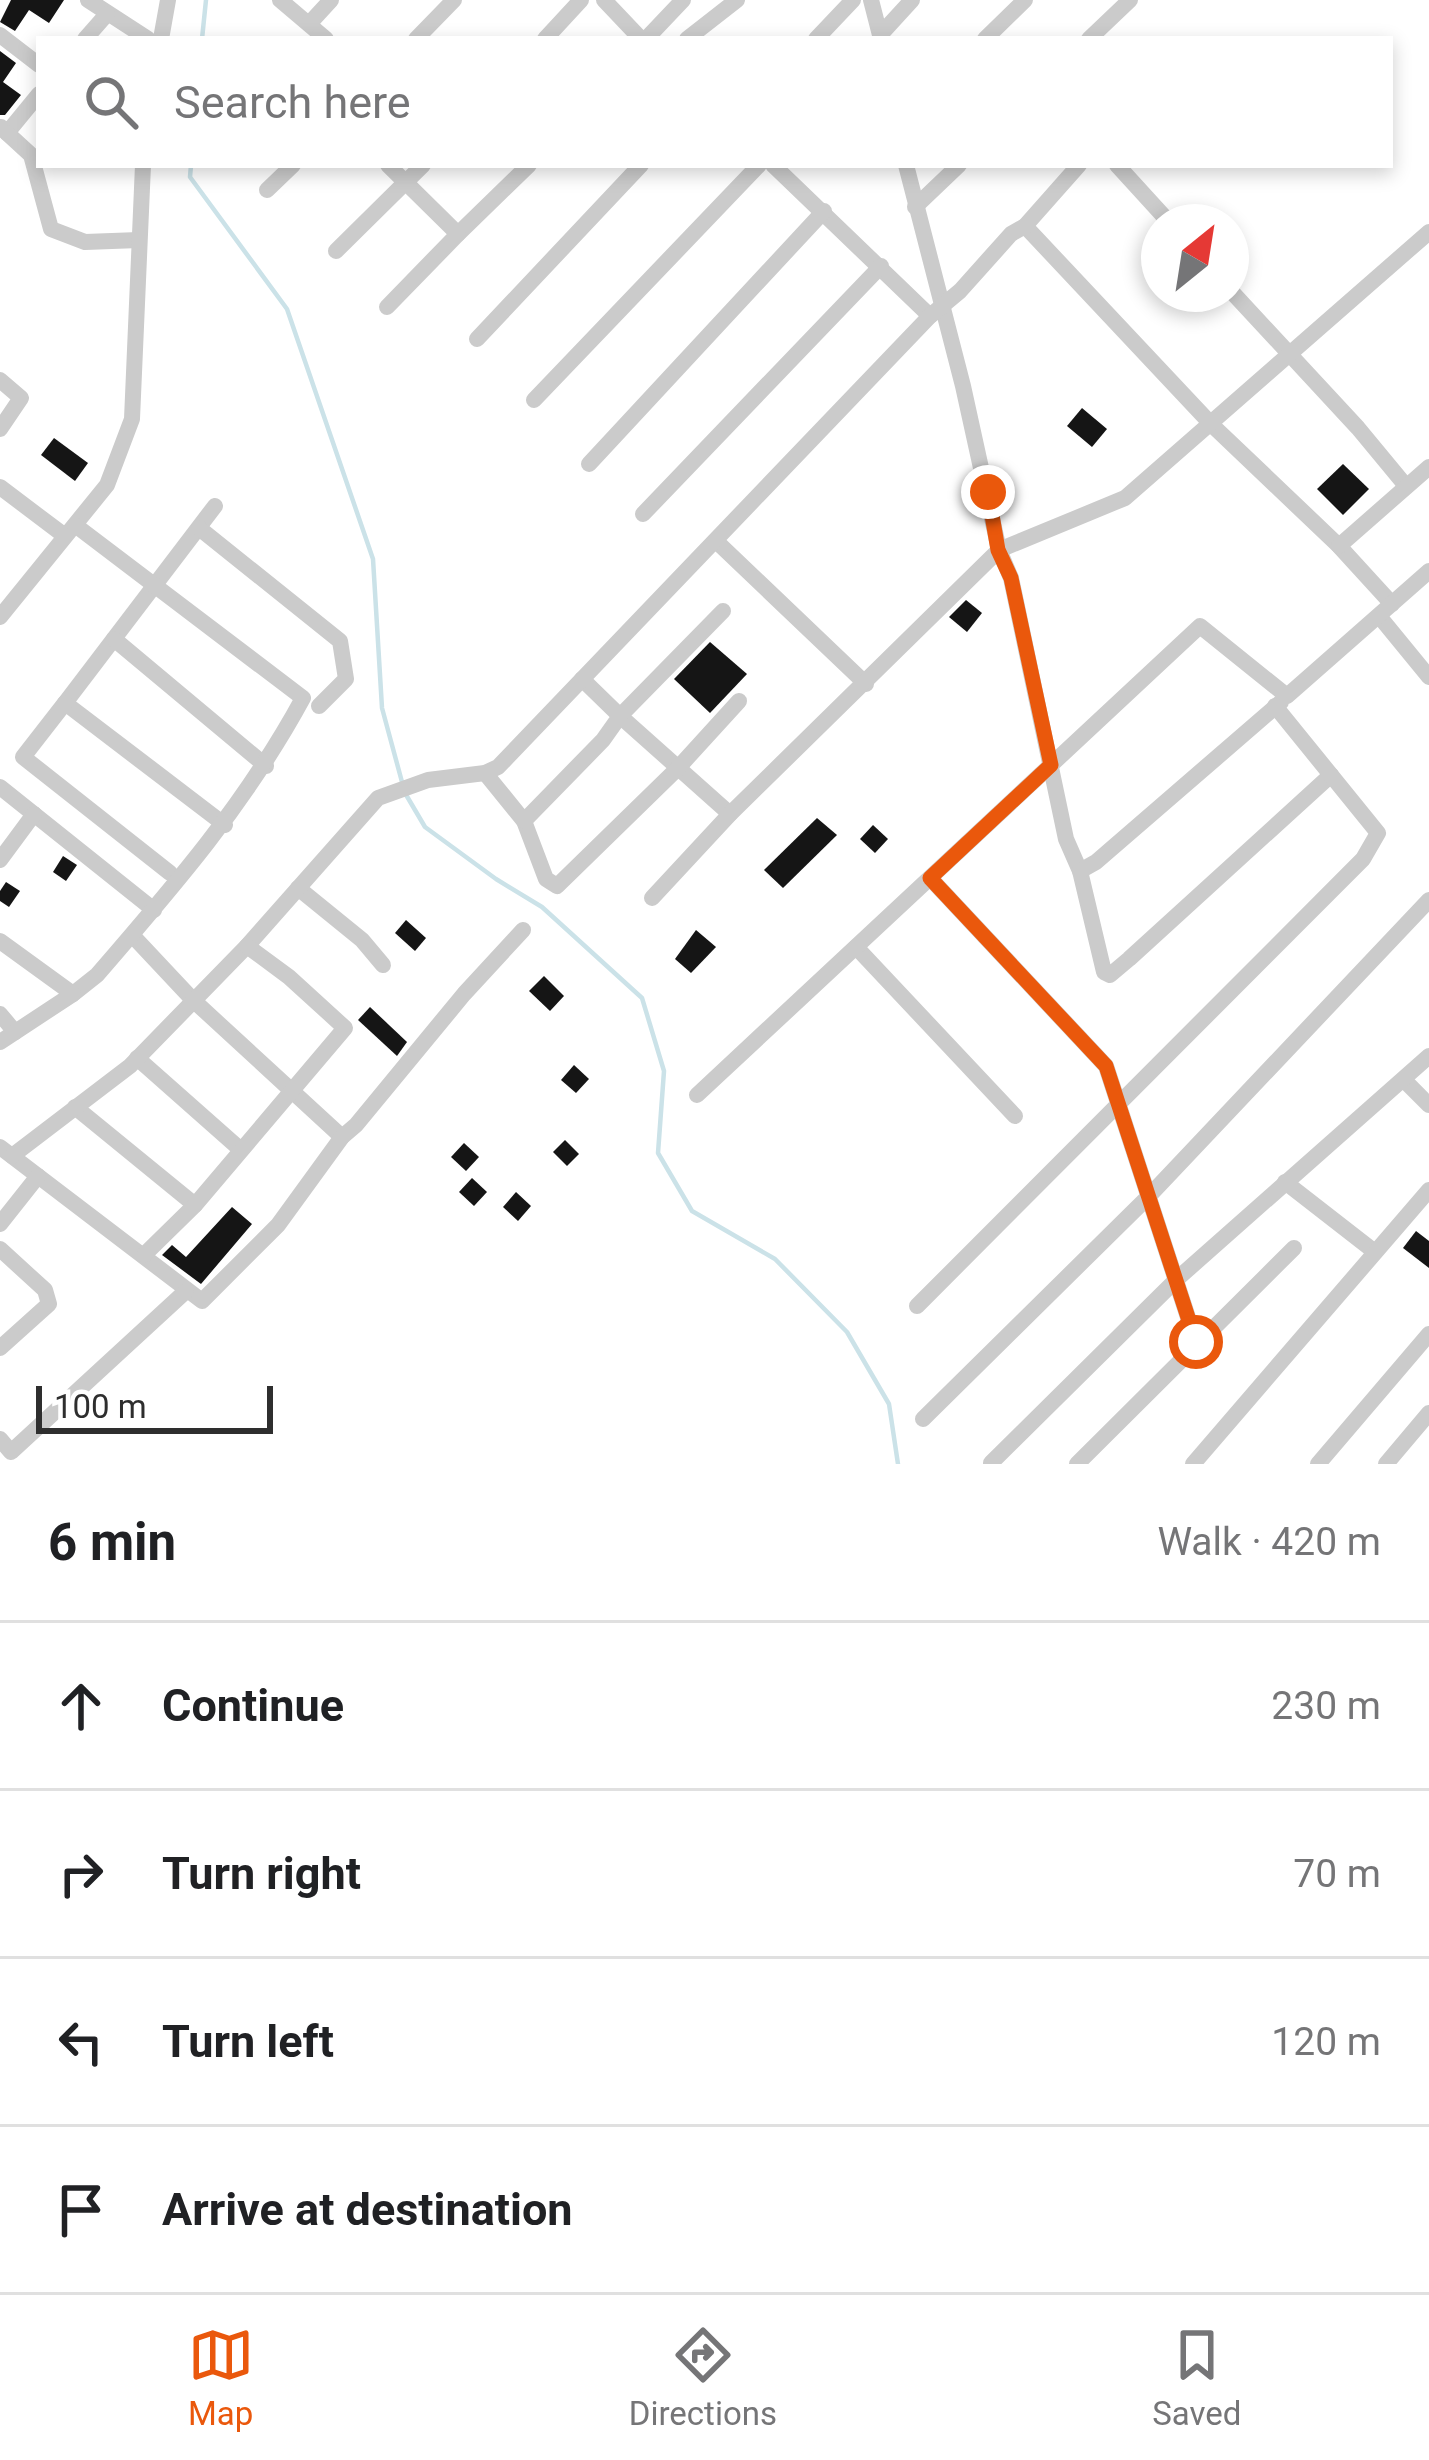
<!DOCTYPE html>
<html lang="en">
<head>
<meta charset="utf-8">
<style>
  body { margin:0; font-family:Roboto,sans-serif; background:#f2f2f2; color:#202124 }
  .compass { position:absolute; left:1141px; top:204px; width:108px; height:108px; border-radius:50%; background:#fff; box-shadow:0 6px 18px #0003; rotate:30deg }
  .scale { position:absolute; left:36px; bottom:30px; width:237px; box-sizing:border-box; padding-left:12px; border:6px solid #2e2e2e; border-top:0; font-size:33px; line-height:42px; white-space:nowrap; color:#2e2e2e; -webkit-text-stroke:9px #fff; paint-order:stroke }
  .stop { position:absolute; width:36px; height:36px; margin:-27px; border:9px solid #ea580c; border-radius:50%; background:#fff }
  .stop.end { background:#ea580c; border-color:#fff; box-shadow:0 3px 12px #0008 }
  .list { margin:0; padding:0; list-style:none }
  h2 { display:flex; justify-content:space-between; align-items:center; height:156px; margin:0; padding:0 48px; font-size:51px }
  h2 small { font-size:39px; font-weight:400; color:#757577 }
  .list li { display:grid; grid-template-columns:78px 1fr auto; gap:36px; align-items:center; box-sizing:border-box; height:168px; padding:0 48px; border-top:3px solid #e0e0e0 }
  .list b { display:block; font-size:45px; white-space:nowrap }
  .list em { font-size:39px; font-style:normal; color:#757577 }
  .icon { flex:none; width:66px; height:66px; fill:none; stroke:currentColor; stroke-width:2; stroke-linecap:round; stroke-linejoin:round }
  .map { position:relative; flex:none; width:1429px; height:1464px; overflow:hidden }
  .search { position:absolute; background:#fff; box-shadow:0 6px 18px #0003; left:36px; right:36px; top:36px; height:132px; display:flex; align-items:center; gap:30px; box-sizing:border-box; padding:0 42px; border-radius:0px; color:#757577; font-size:45px }
  .sheet { height:828px; background:#fff }
  nav { display:flex; justify-content:space-around; align-items:center; box-sizing:border-box; height:168px; border-top:3px solid #e0e0e0; background:#fff; font-size:33px; color:#757577 }
  nav a { display:grid; justify-items:center; gap:6px }
  nav .on { color:#ea580c }
  .map>svg:first-child { display:block }
</style>
</head>
<body>
<div class="map">
<svg width="1429" height="1464" viewBox="0 0 1429 1464">
  <rect width="100%" height="100%" fill="#fff"/>
  <g fill="none" stroke-linecap="round" stroke-linejoin="round">
    <!-- stream -->
    <g stroke="#cbe2e8" stroke-width="4.5">
      <path d="M202,39l4,-39"/>
      <path d="M191,165l-1,12 97,132 86,250 9,149 20,74"/>
      <path d="M405,793l20,34 71,52 46,28 100,91 22,73 -6,82 34,58 83,48 72,73 42,72 9,60"/>
    </g>
  </g>
  <!-- building -->
  <g fill="#151515">
    <path d="M11,0h53l-15,23 -20,-13 -14,21 -15,-9z"/>
    <path d="M0,51l16,12 -13,19 18,13 -16,20h-5z"/>
    <path d="M1082,408l25,21 -15,18 -25,-21z"/>
    <path d="M54,438l34,25 -13,18 -34,-26z"/>
    <path d="M1343,464l26,25 -26,26 -26,-26z"/>
    <path d="M966,600l16,13 -15,19 -18,-15z"/>
    <path d="M710,642l37,32 -37,39 -36,-34z"/>
    <path d="M817,818l20,17 -54,53 -19,-18z"/>
    <path d="M873,825l15,14 -13,14 -15,-14z"/>
    <path d="M63,856l14,9 -11,16 -13,-9z"/>
    <path d="M6,882l14,9 -11,16 -9,-6v-10z"/>
    <path d="M406,920l20,18 -11,13 -20,-18z"/>
    <path d="M696,930l20,17 -25,26 -16,-14z"/>
    <path d="M544,976l20,20 -14,15 -21,-20z"/>
    <path d="M370,1007l37,35 -10,14 -39,-36z"/>
    <path d="M574,1065l15,14 -13,14 -15,-13z"/>
    <path d="M565,1140l14,14 -12,12 -14,-14z"/>
    <path d="M464,1143l15,14 -13,14 -15,-14z"/>
    <path d="M472,1178l15,14 -13,14 -15,-14z"/>
    <path d="M516,1192l15,14 -13,15 -15,-14z"/>
    <path d="M232,1207l20,17 -51,60 -39,-29 10,-10 14,12z"/>
    <path d="M1416,1231l13,10v27l-26,-20z"/>
  </g>
  <g fill="none" stroke-linecap="round" stroke-linejoin="round">
    <!-- street -->
    <g stroke="#cbcbcb" stroke-width="16">
      <path d="M88,0l60,39"/>
      <path d="M280,0l46,39"/>
      <path d="M604,0l37,39"/>
      <path d="M871,0l10,39"/>
      <path d="M309,24l22,-24"/>
      <path d="M0,35l39,30"/>
      <path d="M880,35l32,-35"/>
      <path d="M85,39l22,-25"/>
      <path d="M161,39l7,-39"/>
      <path d="M416,39l38,-39"/>
      <path d="M545,39l36,-39"/>
      <path d="M646,39l37,-39"/>
      <path d="M687,39l50,-39"/>
      <path d="M816,39l37,-39"/>
      <path d="M985,39l40,-39"/>
      <path d="M1089,39l41,-39"/>
      <path d="M1,127l6,6 32,-39"/>
      <path d="M7,133l24,22 20,74 34,13 54,-2"/>
      <path d="M773,165l157,151"/>
      <path d="M906,165l57,221 36,164 12,28 55,261 14,32 24,101 6,3 19,-16 202,-184"/>
      <path d="M1117,165l52,57"/>
      <path d="M267,190l26,-25"/>
      <path d="M915,207l44,-42"/>
      <path d="M1025,226l187,199 127,121 53,58"/>
      <path d="M458,234l71,-69"/>
      <path d="M336,251l87,-86"/>
      <path d="M1231,291l127,137 48,58"/>
      <path d="M387,307l71,-73 -70,-69"/>
      <path d="M477,339l164,-174"/>
      <path d="M0,380l21,18 -21,31"/>
      <path d="M534,400l225,-235"/>
      <path d="M589,464l235,-253"/>
      <path d="M0,487l65,49"/>
      <path d="M215,506l-150,197 160,122"/>
      <path d="M643,514l238,-248"/>
      <path d="M199,528l141,113 6,38 -27,27"/>
      <path d="M716,541l150,143"/>
      <path d="M1339,546l90,-79"/>
      <path d="M723,611l-103,105 110,98"/>
      <path d="M1379,616l50,61"/>
      <path d="M0,617l107,-132 25,-66 11,-254"/>
      <path d="M114,639l152,127"/>
      <path d="M65,703l-42,54 147,116"/>
      <path d="M485,773l39,48 22,58 11,7 121,-118 61,-67"/>
      <path d="M0,787l154,123"/>
      <path d="M524,821l79,-81 17,-24 -38,-37"/>
      <path d="M0,860l34,-46"/>
      <path d="M1080,871l16,-9 185,-160"/>
      <path d="M930,878l176,188 90,276"/>
      <path d="M298,888l64,52 21,25"/>
      <path d="M652,898l78,-84 269,-264 126,-52 304,-266"/>
      <path d="M132,935l61,65 149,137"/>
      <path d="M0,941l73,53 24,-19c78,-90 149,-172 206,-277l-228,-173"/>
      <path d="M856,947l159,169"/>
      <path d="M0,1014l15,18"/>
      <path d="M0,1042l73,-48"/>
      <path d="M137,1058l104,92"/>
      <path d="M1404,1080l25,25"/>
      <path d="M697,1095l503,-469 87,70 142,-125"/>
      <path d="M75,1107l120,98"/>
      <path d="M0,1147l202,154 76,-76 64,-88 14,-12 108,-131 59,-64"/>
      <path d="M12,1156l118,-90 117,-120 131,-148 50,-18 57,-7 13,-6 432,-451 30,-25 51,-57 14,-8 54,-61"/>
      <path d="M1285,1182l90,70"/>
      <path d="M0,1224l38,-48"/>
      <path d="M0,1249l45,41 4,14 -49,44"/>
      <path d="M144,1255l51,-50 150,-177 -56,-51 -42,-31"/>
      <path d="M917,1306l446,-447 15,-26 -103,-127"/>
      <path d="M923,1419l226,-223 280,-296"/>
      <path d="M0,1439l11,13 175,-161"/>
      <path d="M991,1463l186,-184 252,-223"/>
      <path d="M1077,1464l217,-216"/>
      <path d="M1193,1464l236,-274"/>
      <path d="M1318,1464l111,-130"/>
      <path d="M1386,1464l43,-51"/>
    </g>
  </g>
  <g fill="none" stroke-linecap="round" stroke-linejoin="round">
    <!-- route -->
    <path stroke="#ea580c" stroke-width="15" d="M988,492l10,58 13,28 40,187 -121,113 176,188 90,276"/>
  </g>
</svg>
<svg class="compass" viewBox="-18 -18 36 36"><path d="M0-13l5 13h-10z" fill="#e53935"/><path d="M0 13l5-13h-10z" fill="#757577"/></svg>
<div class="scale">100 m</div>
<div class="stop" style="left:1196px;top:1342px"></div>
<div class="stop end" style="left:988px;top:492px"></div>
<div class="search"><svg class="icon" aria-label="search" viewBox="0 0 24 24"><circle cx="10" cy="10" r="6"/><path d="M15 15l6 6"/></svg>Search here</div>
</div>
<section class="sheet">
<h2>6 min<small>Walk · 420 m</small></h2>
<ul class="list">
<li><svg class="icon" aria-label="ahead" viewBox="0 0 24 24"><path d="M12 20V5M6 11l6-6 6 6"/></svg><div><b>Continue</b></div><em>230 m</em></li>
<li><svg class="icon" aria-label="right" viewBox="0 0 24 24"><path d="M7 20v-9h11M14 6l5 5-5 5"/></svg><div><b>Turn right</b></div><em>70 m</em></li>
<li><svg class="icon" aria-label="left" viewBox="0 0 24 24"><path d="M17 20v-9H6M10 6l-5 5 5 5"/></svg><div><b>Turn left</b></div><em>120 m</em></li>
<li><svg class="icon" aria-label="arrive" viewBox="0 0 24 24"><path d="M6 21V4h12l-3 4 3 4H6"/></svg><div><b>Arrive at destination</b></div></li>
</ul>
</section>
<nav>
<a class="on"><svg class="icon" aria-label="map" viewBox="0 0 24 24"><path d="M3 6l6-2 6 2 6-2v14l-6 2-6-2-6 2zM9 4v14M15 6v14"/></svg>Map</a>
<a><svg class="icon" aria-label="directions" viewBox="0 0 24 24"><path d="M12 3l9 9-9 9-9-9zM9 14v-3h6M13 9l2 2-2 2"/></svg>Directions</a>
<a><svg class="icon" aria-label="saved" viewBox="0 0 24 24"><path d="M7 4h10v16l-5-4-5 4z"/></svg>Saved</a>
</nav>
</body>
</html>
